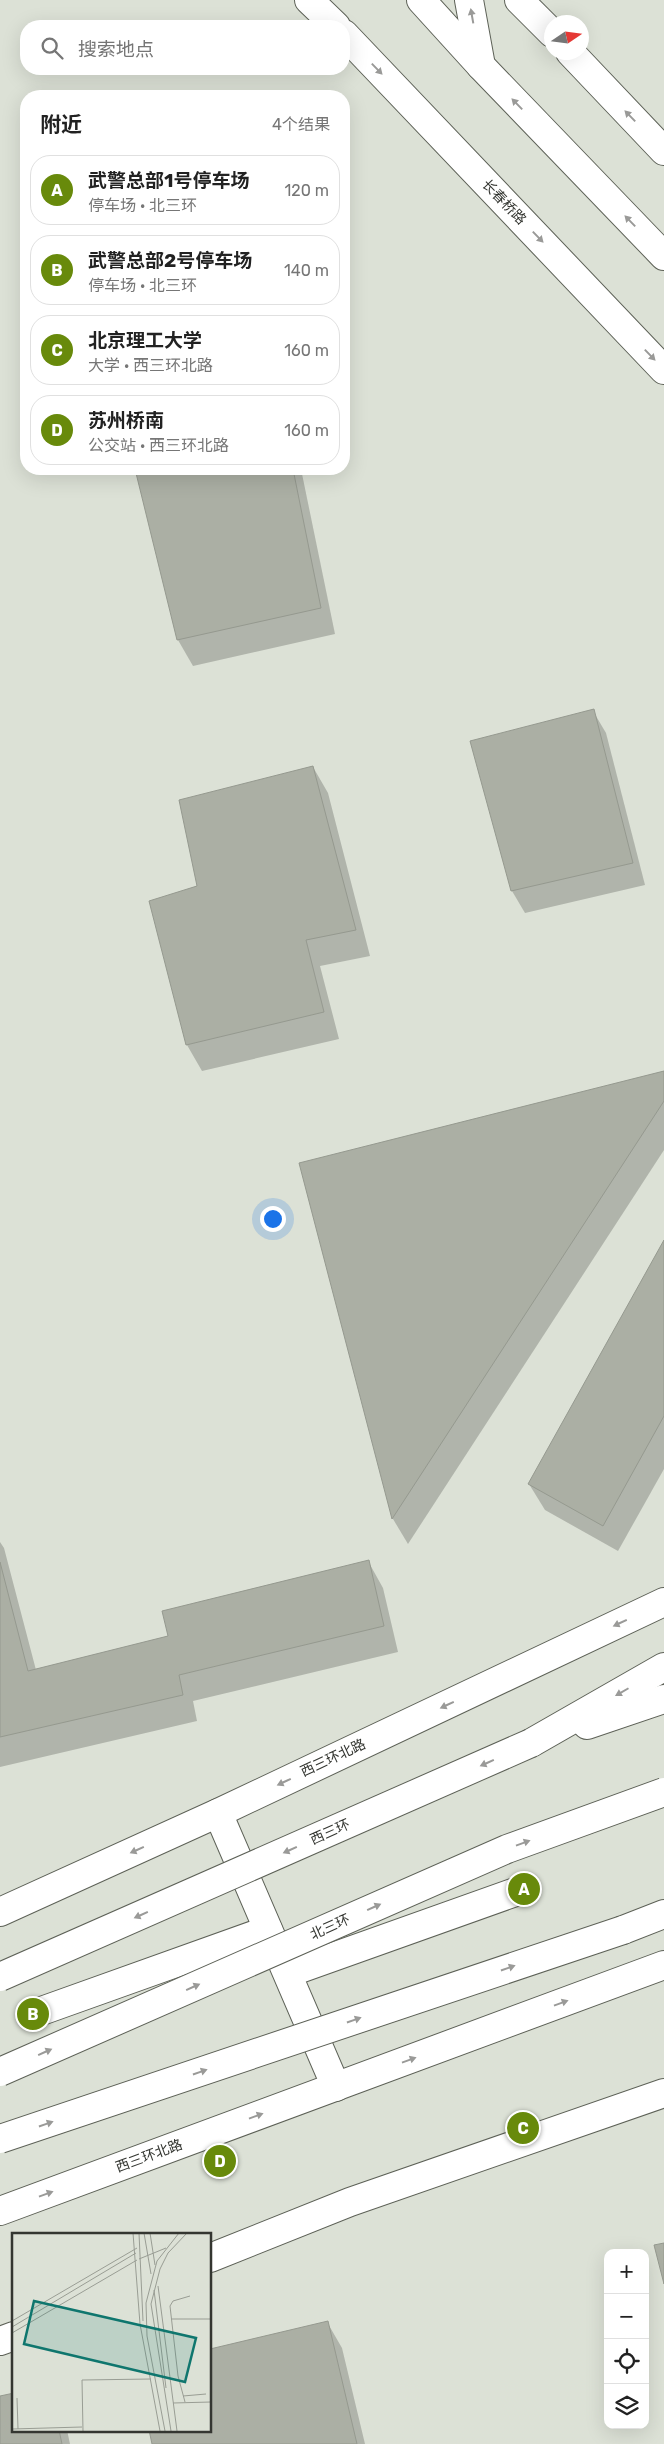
<!DOCTYPE html>
<html lang="zh">
<head>
<meta charset="utf-8">
<style>
  body { margin:0; font-family:Rubik,"Noto Sans SC",sans-serif; background:#f2f2f2; color:#222 }
  .controls { position:absolute; right:15px; bottom:15px; display:grid; overflow:hidden; border-radius:10px; box-shadow:0 5px 20px #0002 }
  .controls button { width:45px; height:45px; display:grid; place-items:center; padding:0; border:0; border-bottom:1px solid #e0e0e0; background:#fff; color:#222; font:25px sans-serif }
  .compass { position:absolute; left:544px; top:15px; width:45px; height:45px; border-radius:50%; background:#fff; box-shadow:0 5px 20px #0002; rotate:77deg }
  .you { position:absolute; left:272px; top:1218px; width:18px; height:18px; margin:-12px; border:4px solid #fff; border-radius:50%; background:#1a73e8; box-shadow:0 0 0 8px #1a73e833 }
  .badge { display:grid; place-items:center; width:32px; height:32px; border-radius:50%; background:#688a0b; color:#fff; font-size:16px; font-weight:700 }
  .pin { position:absolute; translate:-50% -50%; border:2px solid #fff; box-shadow:0 1px 5px #0006 }
  .list { margin:0; padding:0; list-style:none }
  h2 { display:flex; justify-content:space-between; align-items:center; height:65px; margin:0; padding:0 20px; font-size:21px }
  h2 small { font-size:16px; font-weight:400; color:#767676 }
  .list li { display:grid; grid-template-columns:32px 1fr auto; gap:15px; align-items:center; box-sizing:border-box; height:70px; margin:0 10px 10px; padding:0 10px; border:1px solid #e0e0e0; border-radius:20px }
  .list b { display:block; font-size:19px; white-space:nowrap }
  .list p { margin:0; font-size:16px; white-space:nowrap; color:#767676 }
  .list em { font-size:16px; font-style:normal; color:#767676 }
  .icon { flex:none; width:28px; height:28px; fill:none; stroke:currentColor; stroke-width:2; stroke-linecap:round; stroke-linejoin:round }
  .map { position:relative; flex:none; width:664px; height:2444px; overflow:hidden }
  .search { position:absolute; background:#fff; box-shadow:0 5px 20px #0002; left:20px; top:20px; width:330px; height:55px; display:flex; align-items:center; gap:12px; box-sizing:border-box; padding:0 18px; border-radius:20px; color:#767676; font-size:19px }
  .panel { position:absolute; background:#fff; box-shadow:0 5px 20px #0002; left:20px; top:90px; width:330px; height:385px; border-radius:20px }
  .map>svg:first-child { display:block }
</style>
</head>
<body>
<div class="map">
<svg width="664" height="2444" viewBox="0 0 664 2444">
  <rect width="100%" height="100%" fill="#dce1d6"/>
  <!-- shadow -->
  <g fill="#0003">
    <path d="M136,469h165l34,165 -142,32 -15,-26z"/>
    <path d="M593,711l13,22 39,152 -120,28 -13,-22 -40,-149z"/>
    <path d="M313,767l15,26 42,163 -50,10 19,73 -137,32 -15,-26 -37,-143 49,-15z"/>
    <path d="M664,1072v78l-256,394 -15,-25 -93,-355z"/>
    <path d="M664,1242v227l-46,82 -73,-41 -16,-26z"/>
    <path d="M0,1542l4,6 32,122 133,-33 199,-76 15,27 15,64 -205,49 4,20 -197,46z"/>
    <path d="M327,2322l15,26 23,96h-211l56,-14v-80z"/>
    <path d="M0,2397l14,33h53l3,14h-70z"/>
  </g>
  <!-- building -->
  <g fill="#abafa4" stroke="#95998f">
    <path d="M135,469h158l28,139 -144,32z"/>
    <path d="M594,709l39,154 -122,28 -41,-150z"/>
    <path d="M313,766l43,164 -50,10 18,72 -138,33 -37,-144 48,-15 -18,-86z"/>
    <path d="M664,1071v30l-272,418 -93,-356z"/>
    <path d="M664,1240v176l-61,110 -75,-42z"/>
    <path d="M369,1560l15,66 -205,49 4,20 -183,42v-175l28,109 140,-35 -6,-25z"/>
    <path d="M664,2243v41l-10,-39z"/>
    <path d="M328,2321l29,123h-205l-3,-14h61v-81z"/>
    <path d="M14,2393v37h45l3,14h-62v-48z"/>
  </g>
  <g fill="none" stroke-linecap="round" stroke-linejoin="round">
    <defs>
      <g id="minor">
        <path d="M519,0l33,33"/>
        <path d="M570,52l94,99"/>
        <path d="M218,1813l118,274"/>
        <path d="M0,1912l218,-99 446,-211"/>
        <path d="M288,1973l236,-84"/>
        <path d="M33,2014l235,-84"/>
        <path d="M0,2211l664,-246"/>
        <path d="M210,2258l140,-56 314,-109"/>
        <path d="M0,2341l14,-5"/>
      </g>
      <g id="major">
        <path d="M309,0l27,26"/>
        <path d="M421,0l60,66 183,190"/>
        <path d="M469,0l12,66"/>
        <path d="M344,34l320,336"/>
      </g>
      <g id="highway">
        <path d="M587,1725l77,-26"/>
        <path d="M531,1743l133,-76"/>
        <path d="M623,1930l41,-16"/>
      </g>
    </defs>
    <!-- minor casing -->
    <use href="#minor" stroke="#5d6157" stroke-width="30"/>
    <!-- major casing -->
    <use href="#major" stroke="#5d6157" stroke-width="30"/>
    <!-- highway casing -->
    <use href="#highway" stroke="#5d6157" stroke-width="30"/>
    <!-- minor -->
    <use href="#minor" stroke="#fff" stroke-width="28"/>
    <!-- major -->
    <use href="#major" stroke="#fff" stroke-width="28"/>
    <!-- highway -->
    <use href="#highway" stroke="#fff" stroke-width="28"/>
    <defs>
      <g id="highway-bridge">
        <path d="M0,1977l531,-234"/>
        <path d="M0,2072l507,-223 157,-57"/>
        <path d="M0,2139l623,-209"/>
      </g>
    </defs>
    <!-- highway-bridge casing -->
    <use href="#highway-bridge" stroke="#5d6157" stroke-width="30" stroke-linecap="butt"/>
    <!-- highway-bridge -->
    <use href="#highway-bridge" stroke="#fff" stroke-width="28"/>
  </g>
  <!-- one-way arrows -->
  <defs><path id="oneway-solid" d="M-6-.8H1V-3.2L6.5 0L1 3.2V.8H-6Z" transform="scale(1.25)"/></defs>
  <g fill="#9a9a98">
    <use href="#oneway-solid" transform="translate(472 16) rotate(-100)"/>
    <use href="#oneway-solid" transform="translate(377 69) rotate(46)"/>
    <use href="#oneway-solid" transform="translate(517 104) rotate(-134)"/>
    <use href="#oneway-solid" transform="translate(630 116) rotate(-134)"/>
    <use href="#oneway-solid" transform="translate(630 221) rotate(-134)"/>
    <use href="#oneway-solid" transform="translate(538 237) rotate(46)"/>
    <use href="#oneway-solid" transform="translate(650 355) rotate(46)"/>
    <use href="#oneway-solid" transform="translate(620 1623) rotate(155)"/>
    <use href="#oneway-solid" transform="translate(622 1692) rotate(150)"/>
    <use href="#oneway-solid" transform="translate(447 1705) rotate(155)"/>
    <use href="#oneway-solid" transform="translate(487 1763) rotate(156)"/>
    <use href="#oneway-solid" transform="translate(284 1782) rotate(155)"/>
    <use href="#oneway-solid" transform="translate(523 1843) rotate(-20)"/>
    <use href="#oneway-solid" transform="translate(137 1850) rotate(156)"/>
    <use href="#oneway-solid" transform="translate(290 1850) rotate(156)"/>
    <use href="#oneway-solid" transform="translate(374 1907) rotate(-24)"/>
    <use href="#oneway-solid" transform="translate(141 1915) rotate(156)"/>
    <use href="#oneway-solid" transform="translate(508 1968) rotate(-19)"/>
    <use href="#oneway-solid" transform="translate(193 1987) rotate(-24)"/>
    <use href="#oneway-solid" transform="translate(561 2003) rotate(-20)"/>
    <use href="#oneway-solid" transform="translate(354 2020) rotate(-19)"/>
    <use href="#oneway-solid" transform="translate(45 2052) rotate(-24)"/>
    <use href="#oneway-solid" transform="translate(409 2060) rotate(-20)"/>
    <use href="#oneway-solid" transform="translate(200 2072) rotate(-19)"/>
    <use href="#oneway-solid" transform="translate(256 2116) rotate(-20)"/>
    <use href="#oneway-solid" transform="translate(46 2124) rotate(-19)"/>
    <use href="#oneway-solid" transform="translate(46 2194) rotate(-20)"/>
  </g>
  <g text-anchor="middle" dominant-baseline="central" stroke-width="4" stroke-linejoin="round" paint-order="stroke">
    <!-- street labels -->
    <g font-size="14" fill="#343631" stroke="#fff">
      <text transform="translate(504 202) rotate(46)">长春桥路</text>
      <text transform="translate(333 1758) rotate(-25)">西三环北路</text>
      <text transform="translate(330 1832) rotate(-24)">西三环</text>
      <text transform="translate(330 1927) rotate(-24)">北三环</text>
      <text transform="translate(149 2156) rotate(-20)">西三环北路</text>
    </g>
  </g>
  <!-- overview -->
  <g transform="translate(12 2233)">
    <rect width="199" height="199" fill="#dce1d6"/>
    <path fill="none" stroke="#999d94" stroke-width="1" d="M121,0l7,91 20,107M127,0l4,88M132,0l7,41M138,0l5,32M127,26l27,-11M146,53l19,145M142,57l12,98M159,86h40M0,88l125,-73M0,94l124,-74M0,100l125,-73M171,163l23,-2M5,165l1,31M173,169l-7,-26 -8,-70 3,-5 17,-5M161,170l38,-1M0,196l70,-2M71,198l-1,-51 69,-1M153,198l-18,-95 -1,-33 11,-42 22,-28M159,198l-20,-127 9,-35 8,-16 19,-20"/>
    <path fill="#0f766e" fill-opacity="0.15" stroke="#0f766e" stroke-width="2.5" d="M22,68l162,37 -11,44 -161,-38z"/>
    <rect width="199" height="199" fill="none" stroke="#343631" stroke-width="2.5"/>
  </g>
</svg>
<div class="controls">
<button>+</button>
<button>−</button>
<button><svg class="icon" aria-label="locate" viewBox="0 0 24 24"><circle cx="12" cy="12" r="6"/><path d="M12 2v4M12 18v4M2 12h4M18 12h4"/></svg></button>
<button><svg class="icon" aria-label="layers" viewBox="0 0 24 24"><path d="M12 4l9 5-9 5-9-5zM3 14l9 5 9-5"/></svg></button>
</div>
<svg class="compass" viewBox="-18 -18 36 36"><path d="M0-13l5 13h-10z" fill="#e53935"/><path d="M0 13l5-13h-10z" fill="#767676"/></svg>
<div class="you"></div>
<div class="pin badge" style="left:524px;top:1889px">A</div>
<div class="pin badge" style="left:33px;top:2014px">B</div>
<div class="pin badge" style="left:523px;top:2128px">C</div>
<div class="pin badge" style="left:220px;top:2161px">D</div>
<div class="search"><svg class="icon" aria-label="search" viewBox="0 0 24 24"><circle cx="10" cy="10" r="6"/><path d="M15 15l6 6"/></svg>搜索地点</div>
<section class="panel">
<h2>附近<small>4个结果</small></h2>
<ul class="list">
<li><span class="badge">A</span><div><b>武警总部1号停车场</b><p>停车场 · 北三环</p></div><em>120 m</em></li>
<li><span class="badge">B</span><div><b>武警总部2号停车场</b><p>停车场 · 北三环</p></div><em>140 m</em></li>
<li><span class="badge">C</span><div><b>北京理工大学</b><p>大学 · 西三环北路</p></div><em>160 m</em></li>
<li><span class="badge">D</span><div><b>苏州桥南</b><p>公交站 · 西三环北路</p></div><em>160 m</em></li>
</ul>
</section>
</div>
</body>
</html>
